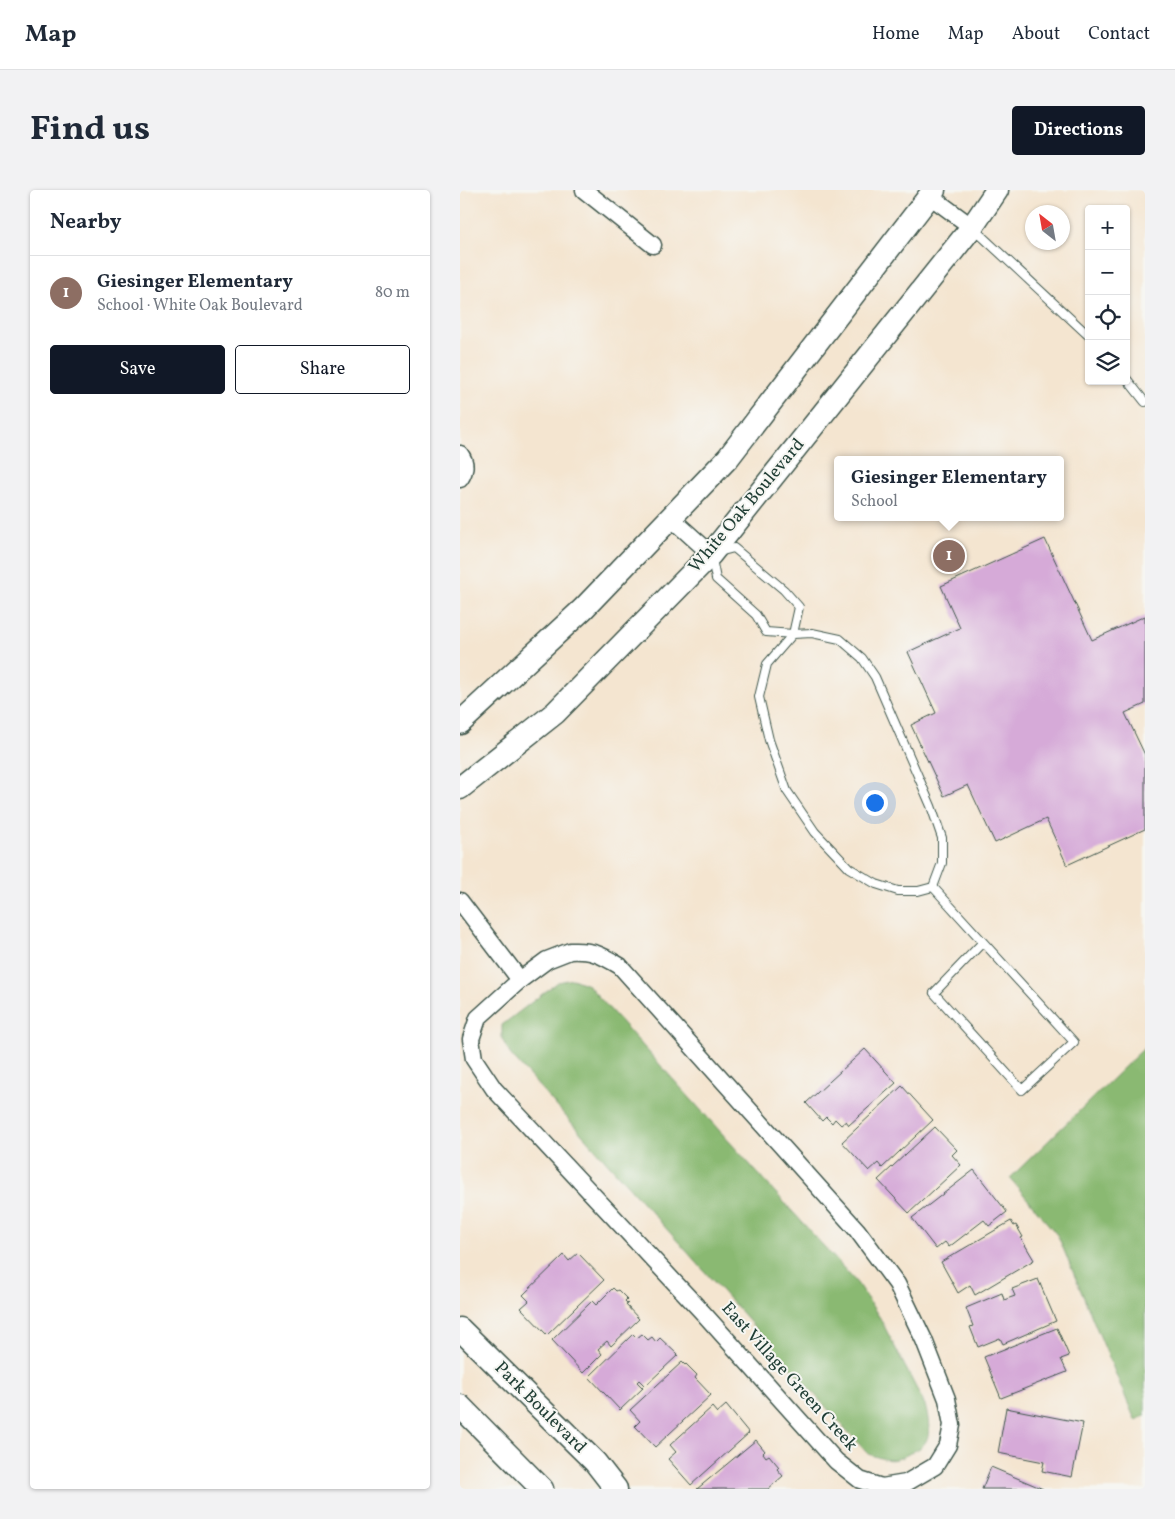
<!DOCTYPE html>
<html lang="en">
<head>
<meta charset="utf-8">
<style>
  body { margin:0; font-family:Vollkorn,serif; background:#f2f2f3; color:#1f2937 }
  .controls { position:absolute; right:15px; top:15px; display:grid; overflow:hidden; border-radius:5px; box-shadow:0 1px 4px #0004 }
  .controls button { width:45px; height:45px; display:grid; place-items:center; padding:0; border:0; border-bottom:1px solid #e0e1e3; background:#fff; color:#1f2937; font:25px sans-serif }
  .compass { position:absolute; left:565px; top:15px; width:45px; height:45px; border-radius:50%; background:#fff; box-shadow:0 1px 4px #0004; rotate:329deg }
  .you { position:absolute; left:414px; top:612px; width:18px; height:18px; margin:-12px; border:4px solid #fff; border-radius:50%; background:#1a73e8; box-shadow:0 0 0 8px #1a73e833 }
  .badge { display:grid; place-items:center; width:32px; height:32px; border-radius:50%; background:#111827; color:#fff; font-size:16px; font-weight:700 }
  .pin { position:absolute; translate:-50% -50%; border:2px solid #fff; box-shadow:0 1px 5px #0006 }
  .popup { position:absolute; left:374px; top:266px; width:230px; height:65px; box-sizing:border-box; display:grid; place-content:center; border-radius:5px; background:#fff; filter:drop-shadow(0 1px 4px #0005); font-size:16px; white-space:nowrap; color:#747a83 }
  .popup b { font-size:19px; color:#1f2937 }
  .popup::after { content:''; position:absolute; left:50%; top:100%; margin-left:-10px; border:10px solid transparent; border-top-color:#fff }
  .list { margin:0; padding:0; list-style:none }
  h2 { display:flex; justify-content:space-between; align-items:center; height:65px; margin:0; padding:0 20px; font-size:21px }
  h2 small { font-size:16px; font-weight:400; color:#747a83 }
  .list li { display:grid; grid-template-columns:32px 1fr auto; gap:15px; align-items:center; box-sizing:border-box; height:75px; padding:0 20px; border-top:1px solid #e0e1e3 }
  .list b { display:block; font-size:19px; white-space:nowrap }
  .list p { margin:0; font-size:16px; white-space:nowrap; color:#747a83 }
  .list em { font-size:16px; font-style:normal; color:#747a83 }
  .actions { display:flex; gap:10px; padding:15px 20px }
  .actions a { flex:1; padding:11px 0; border:1px solid #111827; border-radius:5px; text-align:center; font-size:18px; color:#111827 }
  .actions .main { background:#111827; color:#fff }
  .icon { flex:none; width:28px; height:28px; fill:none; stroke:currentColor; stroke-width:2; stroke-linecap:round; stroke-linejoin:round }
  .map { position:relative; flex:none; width:685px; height:1299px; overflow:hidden; border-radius:5px }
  header { display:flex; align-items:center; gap:30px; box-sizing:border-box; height:70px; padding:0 25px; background:#fff; border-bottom:1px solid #e0e1e3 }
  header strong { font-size:24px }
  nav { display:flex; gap:28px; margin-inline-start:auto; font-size:18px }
  .intro { display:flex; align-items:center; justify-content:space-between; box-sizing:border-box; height:120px; padding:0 30px }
  h1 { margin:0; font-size:35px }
  .button { padding:12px 22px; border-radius:5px; background:#111827; color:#fff; font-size:18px; font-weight:700 }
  main { display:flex; gap:30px; padding:0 30px }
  aside { flex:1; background:#fff; border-radius:5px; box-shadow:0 1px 4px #0004 }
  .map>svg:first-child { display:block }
</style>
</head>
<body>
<header>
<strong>Map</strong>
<nav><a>Home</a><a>Map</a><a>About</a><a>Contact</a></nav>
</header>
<div class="intro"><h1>Find us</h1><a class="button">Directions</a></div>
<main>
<aside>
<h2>Nearby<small></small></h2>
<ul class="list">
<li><span class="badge" style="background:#8d6e63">1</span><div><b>Giesinger Elementary</b><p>School · White Oak Boulevard</p></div><em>80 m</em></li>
</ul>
<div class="actions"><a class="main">Save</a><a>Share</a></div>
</aside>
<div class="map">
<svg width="685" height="1299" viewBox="0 0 685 1299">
  <rect width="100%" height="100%" fill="#f6f6f2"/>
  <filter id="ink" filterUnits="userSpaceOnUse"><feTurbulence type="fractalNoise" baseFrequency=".02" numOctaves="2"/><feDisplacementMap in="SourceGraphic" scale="10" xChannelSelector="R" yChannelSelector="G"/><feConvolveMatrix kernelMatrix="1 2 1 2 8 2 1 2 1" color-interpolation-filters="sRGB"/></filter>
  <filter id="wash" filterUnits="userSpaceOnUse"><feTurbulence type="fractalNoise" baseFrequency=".0096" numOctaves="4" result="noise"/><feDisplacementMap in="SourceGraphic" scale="20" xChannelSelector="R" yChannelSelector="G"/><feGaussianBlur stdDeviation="1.12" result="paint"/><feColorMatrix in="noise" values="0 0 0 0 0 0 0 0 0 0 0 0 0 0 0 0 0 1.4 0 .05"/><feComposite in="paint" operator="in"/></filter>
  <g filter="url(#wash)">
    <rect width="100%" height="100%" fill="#f4e5d0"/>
    <!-- forest -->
    <g fill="#8ab972" stroke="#547b53">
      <path d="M113,789l15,6 269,298 23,35 45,87c3,12 8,32 -3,41 -2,3 -7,4 -10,6 -19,11 -23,9 -44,2l-358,-400 -8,-15v-14l56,-43z"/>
      <path d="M685,857v369l-10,4 -77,-184 -48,-58z"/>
    </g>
    <g id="blocks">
      <!-- building -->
      <g fill="#d6aad8">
        <path d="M585,349l47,101 53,-24v88l-20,9 20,42v74l-78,36 -21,-46 -51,24 -27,-58 -24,11 -33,-71 25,-12 -28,-61 52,-24 -19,-42z"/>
        <path d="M405,859l31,34 -47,42 -3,-4 -5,4 -6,-6 -3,4 -6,-6 -4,4 -16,-18z"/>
        <path d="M442,896l31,34 -51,48 -4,-5 -9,8 -27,-29z"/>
        <path d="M475,937l22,23 -5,5 9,10 -52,48 -31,-33z"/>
        <path d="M514,980l33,42 -18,14 -5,-6 -35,27 -4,-5 -9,7 -24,-31z"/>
        <path d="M551,1031l3,5 2,-1 7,12 -2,1 13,22 -59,35 -5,-10 -12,8 -17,-31z"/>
        <path d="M118,1063l26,27 -57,55 -26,-27 8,-7 -6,-6 41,-40 5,6z"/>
        <path d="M578,1089l18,42 -53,23 -3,-6 -22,9 -8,-20 3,-1 -7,-18 36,-15 2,7 11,-4 -3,-7z"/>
        <path d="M153,1098l3,3 2,-1 9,9 -2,2 3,3 -2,1 13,14 -28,27 -4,-5 -9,8 4,5 -19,19 -31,-33 40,-39 4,4z"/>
        <path d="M597,1138l12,28 -8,3 6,13 -66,26 -17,-41z"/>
        <path d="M173,1144l4,4 5,-4 6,6 4,-3 4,5 4,-4 18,17 -33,31 -6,-6 -2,2 6,6 -23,22 -31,-33z"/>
        <path d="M222,1172l3,3 1,-1 11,11 -2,3 16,17 -56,52 -20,-21 5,-5 -10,-11z"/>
        <path d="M266,1215l23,28 -58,52 -23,-26 8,-7 -6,-7 42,-38 5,6z"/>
        <path d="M546,1218l77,15 -11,54 -30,-6 2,-9 -46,-9z"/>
        <path d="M296,1250l9,11 -2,2 3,4 3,-2 10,12 -2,2 6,7 -15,13h-71z"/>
        <path d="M531,1277l52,22h-61z"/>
      </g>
    </g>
  </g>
  <g filter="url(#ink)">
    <use href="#blocks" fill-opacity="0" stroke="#3f564b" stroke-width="1"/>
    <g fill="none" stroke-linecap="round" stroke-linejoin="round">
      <defs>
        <g id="lane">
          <path d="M513,38l116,108"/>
          <path d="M666,188l19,24"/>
          <path d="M274,358l50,42 15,17 -6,27 -27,-2 -10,-17 -40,-36 -5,-25z"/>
          <path d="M352,443l28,6 22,19 13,19 56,129 11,32v25l-9,24 -15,4h-20l-22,-7 -27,-16 -34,-36 -28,-41 -18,-51 -10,-43 8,-33 26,-30z"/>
          <path d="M473,697l141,155 -52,48 -88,-97 48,-50"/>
        </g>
        <g id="street">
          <path d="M124,0l69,55"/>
          <path d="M470,6l42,31"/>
          <path d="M0,264c6,8 6,16 0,25"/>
          <path d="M211,328l40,36"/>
          <path d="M0,711l60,79"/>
          <path d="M110,761c22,-1 30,3 50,15l237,264 40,54 27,56 23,59 5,26 -4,20 -13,21 -29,17 -24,4 -22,-7 -24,-19 -131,-146 -211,-226 -20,-30 -3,-20 7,-21 42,-38 27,-20z"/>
        </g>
        <g id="secondary">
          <path d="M0,533l123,-114 145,-151 206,-268"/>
          <path d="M0,598l95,-75 156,-159 261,-327 25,-37"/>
          <path d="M0,1139l135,133 21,27"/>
          <path d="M0,1216l82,83"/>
        </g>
      </defs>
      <!-- lane casing -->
      <use href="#lane" stroke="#3f564b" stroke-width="10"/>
      <!-- street casing -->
      <use href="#street" stroke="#3f564b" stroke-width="19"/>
      <!-- secondary casing -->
      <use href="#secondary" stroke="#3f564b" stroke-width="25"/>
      <!-- lane -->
      <use href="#lane" stroke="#fff" stroke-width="8"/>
      <!-- street -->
      <use href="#street" stroke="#fff" stroke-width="16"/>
      <!-- secondary -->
      <use href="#secondary" stroke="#fff" stroke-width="22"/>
    </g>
  </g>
  <g text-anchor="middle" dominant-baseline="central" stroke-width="4" stroke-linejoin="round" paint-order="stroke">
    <!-- street labels -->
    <g font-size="18" fill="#1f3d34" stroke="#f6f6f2">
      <text transform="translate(287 316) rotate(-50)">White Oak Boulevard</text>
      <text transform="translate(329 1187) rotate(48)">East Village Green Creek</text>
      <text transform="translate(80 1218) rotate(45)">Park Boulevard</text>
    </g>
  </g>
</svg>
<div class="controls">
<button>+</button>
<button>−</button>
<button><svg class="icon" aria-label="locate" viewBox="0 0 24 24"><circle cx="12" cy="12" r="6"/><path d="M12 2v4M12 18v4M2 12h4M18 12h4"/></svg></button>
<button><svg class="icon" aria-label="layers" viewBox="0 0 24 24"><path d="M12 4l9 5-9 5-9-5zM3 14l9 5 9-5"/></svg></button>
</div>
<svg class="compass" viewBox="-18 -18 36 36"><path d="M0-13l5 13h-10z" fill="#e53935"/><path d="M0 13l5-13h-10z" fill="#747a83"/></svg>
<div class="you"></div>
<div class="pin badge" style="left:489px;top:366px;background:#8d6e63">1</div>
<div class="popup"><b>Giesinger Elementary</b>School</div>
</div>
</main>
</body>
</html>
